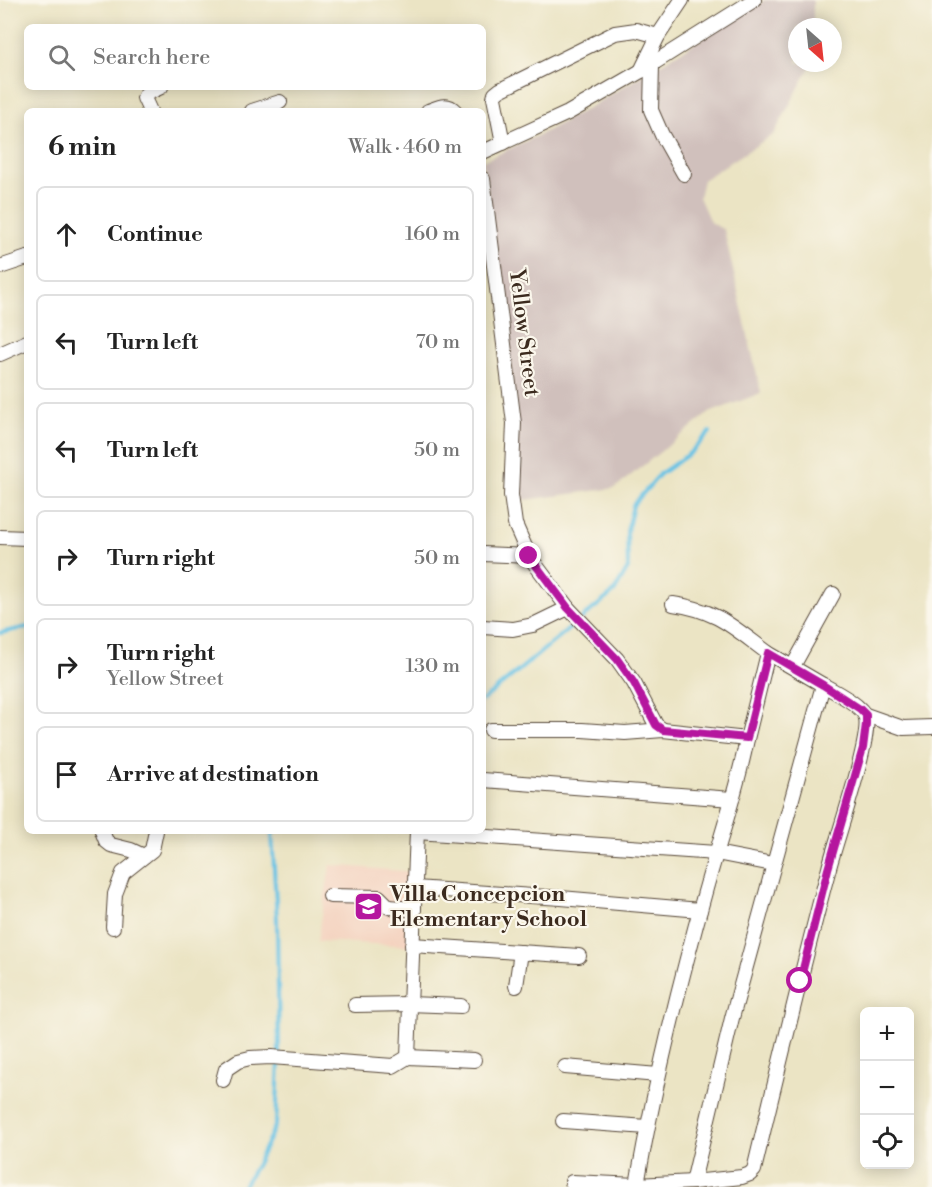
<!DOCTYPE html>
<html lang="en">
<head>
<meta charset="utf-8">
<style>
  body { margin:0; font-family:"Libre Bodoni",serif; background:#f2f2f2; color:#222 }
  .controls { position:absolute; right:18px; bottom:18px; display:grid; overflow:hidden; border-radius:9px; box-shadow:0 3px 15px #0003 }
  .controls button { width:54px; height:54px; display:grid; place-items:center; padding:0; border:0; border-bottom:2px solid #e0e0e0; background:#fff; color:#222; font:30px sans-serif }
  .compass { position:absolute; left:788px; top:18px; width:54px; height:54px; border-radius:50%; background:#fff; box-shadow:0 3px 15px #0003; rotate:153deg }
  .stop { position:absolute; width:18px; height:18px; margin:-14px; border:4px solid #b5179e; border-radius:50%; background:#fff }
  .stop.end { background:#b5179e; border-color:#fff; box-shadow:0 2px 6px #0008 }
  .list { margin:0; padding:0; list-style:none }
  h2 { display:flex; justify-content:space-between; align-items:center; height:78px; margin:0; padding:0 24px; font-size:26px }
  h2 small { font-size:20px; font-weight:400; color:#767676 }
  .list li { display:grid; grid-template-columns:39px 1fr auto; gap:18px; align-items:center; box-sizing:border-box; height:96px; margin:0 12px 12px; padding:0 12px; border:2px solid #e0e0e0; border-radius:9px }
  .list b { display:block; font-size:22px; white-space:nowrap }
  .list p { margin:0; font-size:20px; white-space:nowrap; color:#767676 }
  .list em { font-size:20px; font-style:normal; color:#767676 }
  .icon { flex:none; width:33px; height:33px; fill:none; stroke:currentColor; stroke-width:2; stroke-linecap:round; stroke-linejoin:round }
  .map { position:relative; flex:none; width:932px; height:1187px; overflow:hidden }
  .search { position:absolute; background:#fff; box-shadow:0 3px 15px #0003; left:24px; top:24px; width:462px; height:66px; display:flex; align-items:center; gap:15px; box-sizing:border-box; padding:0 21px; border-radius:9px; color:#767676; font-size:22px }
  .panel { position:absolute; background:#fff; box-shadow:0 3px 15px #0003; left:24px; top:108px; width:462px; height:726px; border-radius:9px }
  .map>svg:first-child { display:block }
</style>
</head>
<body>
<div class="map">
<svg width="932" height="1187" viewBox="0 0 932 1187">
  <rect width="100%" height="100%" fill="#fbf7ec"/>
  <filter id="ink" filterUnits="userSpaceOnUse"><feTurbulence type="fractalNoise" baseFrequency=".0167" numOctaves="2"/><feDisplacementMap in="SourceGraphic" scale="12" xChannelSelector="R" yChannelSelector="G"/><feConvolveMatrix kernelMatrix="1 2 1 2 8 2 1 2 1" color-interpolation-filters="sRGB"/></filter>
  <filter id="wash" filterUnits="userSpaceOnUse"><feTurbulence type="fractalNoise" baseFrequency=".008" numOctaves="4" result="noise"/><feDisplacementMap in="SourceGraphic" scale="24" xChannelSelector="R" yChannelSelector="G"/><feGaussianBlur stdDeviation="1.35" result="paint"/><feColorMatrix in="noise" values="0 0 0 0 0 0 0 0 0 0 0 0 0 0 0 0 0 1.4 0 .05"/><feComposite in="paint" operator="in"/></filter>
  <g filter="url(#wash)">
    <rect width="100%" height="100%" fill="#ebe4c4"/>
    <!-- built -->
    <path fill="#f4d3c0" d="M330,865l84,7 -2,74 -94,-5z"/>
    <!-- industrial -->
    <path fill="#d0c0bc" d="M765,0h48v27h-16v36h15l-38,71 -71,46 -4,17 11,25 14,8 37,163 -52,20 -94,75 -98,13 -16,-193 -18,-147 58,-27 54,-30z"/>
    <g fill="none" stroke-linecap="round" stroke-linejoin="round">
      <!-- stream -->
      <g stroke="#68c3e5" stroke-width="4">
        <path d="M582,618l32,-26 14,-24 -1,-36 6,-27 27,-31 30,-21 20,-21"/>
        <path d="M0,633l27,-6"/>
        <path d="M483,700l93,-77"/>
        <path d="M275,831l-3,3 5,86 2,134"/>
        <path d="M243,1187l14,-23 19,-40 3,-63"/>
      </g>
    </g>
  </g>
  <g filter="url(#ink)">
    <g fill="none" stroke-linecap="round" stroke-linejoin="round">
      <defs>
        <g id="minor">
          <path d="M652,64l-1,46 11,25 22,39"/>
          <path d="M641,71l17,-35 24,-36"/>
          <path d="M150,111l-6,-13 2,-4 15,-7"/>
          <path d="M252,111l28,-9"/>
          <path d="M428,111c9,-3 19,-9 27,0"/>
          <path d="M503,143l-9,-45 1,-4 5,-4 115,-57 21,-3 22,6"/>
          <path d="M483,152l85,-39 73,-42 113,-71"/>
          <path d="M483,179l31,244 -3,72 4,29 14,32 39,52 49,51 17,24 22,42 7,5"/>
          <path d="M0,267l27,-9"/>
          <path d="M0,354l27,-12"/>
          <path d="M0,537l27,1"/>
          <path d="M483,554l46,2"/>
          <path d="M673,604c44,6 61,24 95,49"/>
          <path d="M483,627l30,2 20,-4 35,-17"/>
          <path d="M793,666l40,-72"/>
          <path d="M866,715l37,13 29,-1"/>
          <path d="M491,730h91l43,3 38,-3 84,9 21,-86 55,32 -91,333 -39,164"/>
          <path d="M483,780l249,19"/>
          <path d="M102,831l4,10 5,4 20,5 13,6"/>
          <path d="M417,832l299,21 57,11"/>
          <path d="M415,888l146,10 139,12"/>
          <path d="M330,896l49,1 10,10 25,2"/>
          <path d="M113,927l2,-33 8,-21 29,-23 4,-19"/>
          <path d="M412,945l167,11"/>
          <path d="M516,986l5,-34"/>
          <path d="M355,1005l54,-1 52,2"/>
          <path d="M408,1057l66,3"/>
          <path d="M565,1067l93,8"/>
          <path d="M223,1080l3,-11 12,-8 12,-3 21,-1 122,9 15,-9 9,-226"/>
          <path d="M563,1121l84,6"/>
          <path d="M572,1182l65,3c17,-99 41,-196 68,-293 14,-51 32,-101 42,-153"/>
          <path d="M637,1185l56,-3 49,-5 8,-3 4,-4c24,-100 48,-202 75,-302 7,-28 42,-128 37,-150 -3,-12 -32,-27 -43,-33"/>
        </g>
      </defs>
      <!-- minor casing -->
      <use href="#minor" stroke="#554637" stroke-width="16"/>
      <!-- minor -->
      <use href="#minor" stroke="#fff" stroke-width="14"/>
    </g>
  </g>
  <g fill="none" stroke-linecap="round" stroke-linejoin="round" filter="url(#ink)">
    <!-- route -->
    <path stroke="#b5179e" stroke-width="8" d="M529,556l39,52 49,51 17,24 22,42 7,5 84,8 21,-85 55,32 37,24 6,6v9l-3,24 -35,121 -28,112"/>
  </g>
  <!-- icons -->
  <defs>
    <symbol id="school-square" viewBox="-11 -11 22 22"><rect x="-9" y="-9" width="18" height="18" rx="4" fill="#b5179e" stroke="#fbf7ec"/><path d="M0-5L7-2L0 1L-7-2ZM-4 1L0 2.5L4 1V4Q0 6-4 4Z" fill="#fff"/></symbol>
  </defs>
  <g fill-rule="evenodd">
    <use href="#school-square" x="352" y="890" width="33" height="33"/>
  </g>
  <g text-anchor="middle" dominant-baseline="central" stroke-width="4.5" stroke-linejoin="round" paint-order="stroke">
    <!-- street labels -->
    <g font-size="22" fill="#3b2a1e" stroke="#fbf7ec">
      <text transform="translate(524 333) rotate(83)">Yellow Street</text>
    </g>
    <!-- poi labels -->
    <g font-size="22" font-weight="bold" fill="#3b2a1e" stroke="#fbf7ec" text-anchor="start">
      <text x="390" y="894">Villa Concepcion<tspan x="390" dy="25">Elementary School</tspan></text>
    </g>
  </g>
</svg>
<div class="controls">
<button>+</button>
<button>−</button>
<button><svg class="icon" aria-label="locate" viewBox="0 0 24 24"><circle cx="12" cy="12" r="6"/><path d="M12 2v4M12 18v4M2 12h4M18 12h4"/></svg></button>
</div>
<svg class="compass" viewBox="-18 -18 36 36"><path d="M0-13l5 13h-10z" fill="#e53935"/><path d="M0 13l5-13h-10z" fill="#767676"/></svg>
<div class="stop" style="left:800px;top:981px"></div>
<div class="stop end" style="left:529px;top:556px"></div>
<div class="search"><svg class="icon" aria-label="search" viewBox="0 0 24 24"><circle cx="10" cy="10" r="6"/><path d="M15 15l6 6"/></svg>Search here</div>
<section class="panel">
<h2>6 min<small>Walk · 460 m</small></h2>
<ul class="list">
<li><svg class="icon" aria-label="ahead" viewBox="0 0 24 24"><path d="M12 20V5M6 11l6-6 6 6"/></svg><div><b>Continue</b></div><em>160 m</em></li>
<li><svg class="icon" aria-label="left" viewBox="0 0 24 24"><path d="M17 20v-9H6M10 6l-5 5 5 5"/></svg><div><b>Turn left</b></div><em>70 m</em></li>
<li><svg class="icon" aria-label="left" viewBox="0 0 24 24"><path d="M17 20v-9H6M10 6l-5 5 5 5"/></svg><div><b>Turn left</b></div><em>50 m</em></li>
<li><svg class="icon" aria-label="right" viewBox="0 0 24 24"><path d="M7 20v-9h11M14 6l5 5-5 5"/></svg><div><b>Turn right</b></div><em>50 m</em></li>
<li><svg class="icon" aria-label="right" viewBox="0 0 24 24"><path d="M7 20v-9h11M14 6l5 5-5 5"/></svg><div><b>Turn right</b><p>Yellow Street</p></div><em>130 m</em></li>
<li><svg class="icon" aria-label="arrive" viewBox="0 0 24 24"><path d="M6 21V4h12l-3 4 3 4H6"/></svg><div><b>Arrive at destination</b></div></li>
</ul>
</section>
</div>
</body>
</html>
